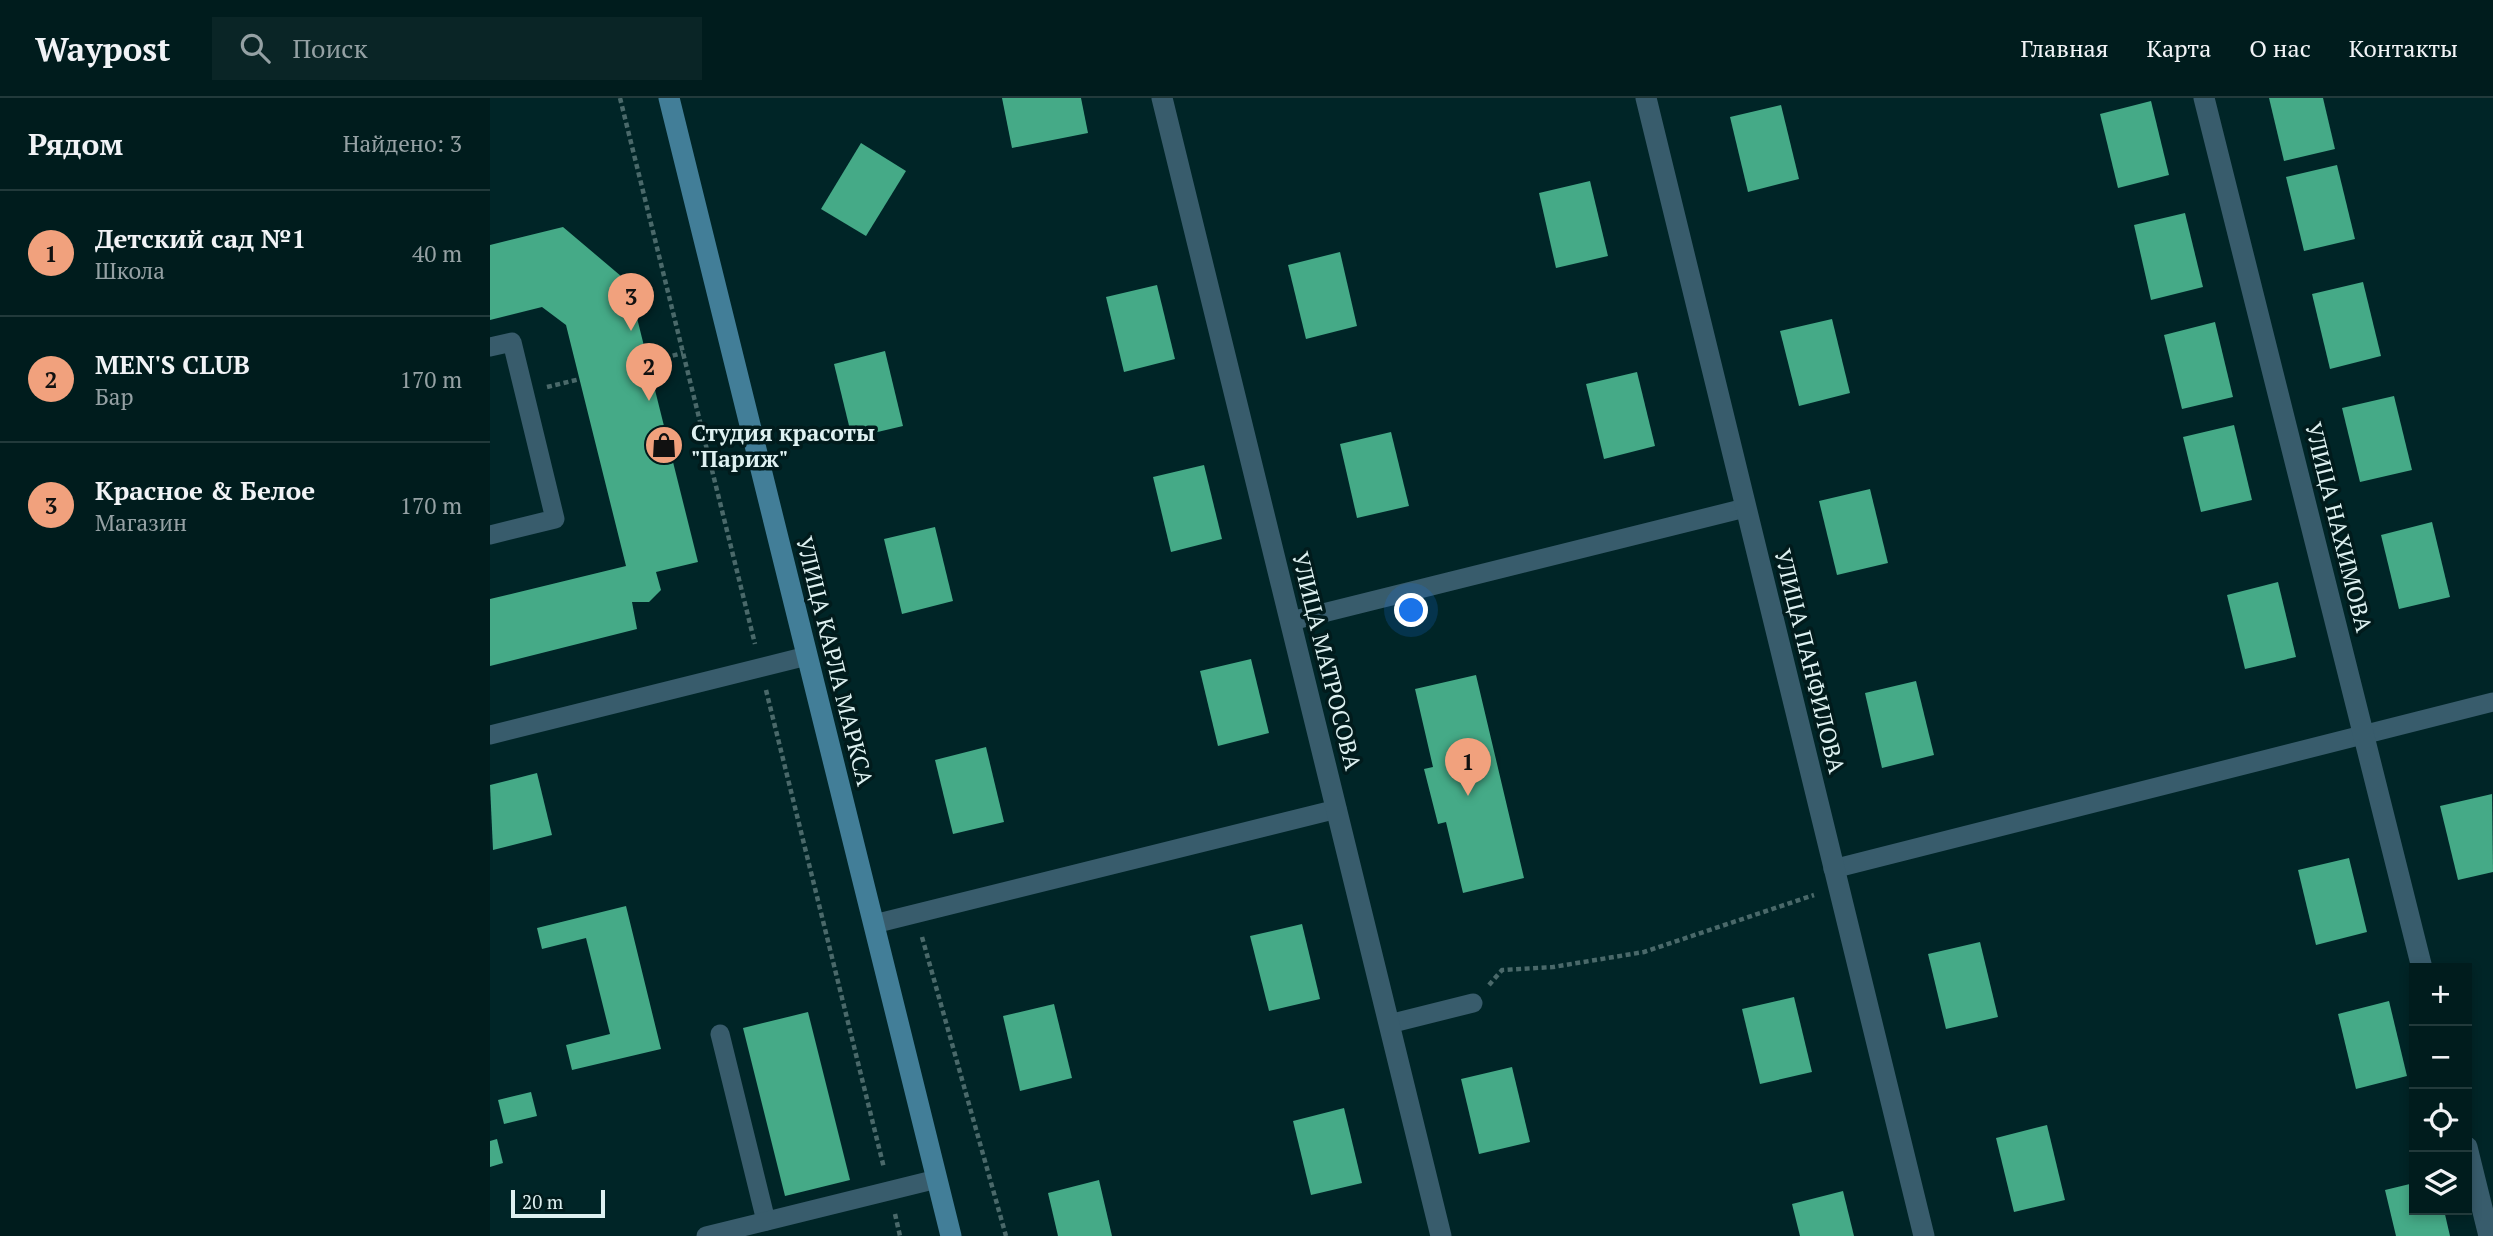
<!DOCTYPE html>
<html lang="ru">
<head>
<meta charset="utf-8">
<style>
  body { margin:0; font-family:"PT Serif",serif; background:#0a2526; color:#f1f3f6 }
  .controls { position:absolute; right:21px; bottom:21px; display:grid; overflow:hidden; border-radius:0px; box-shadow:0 4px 10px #0003 }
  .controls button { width:63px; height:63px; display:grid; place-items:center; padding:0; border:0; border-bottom:2px solid #223a3b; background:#001c1d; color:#f1f3f6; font:35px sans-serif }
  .scale { position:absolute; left:21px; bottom:18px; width:94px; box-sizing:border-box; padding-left:7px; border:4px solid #def1f1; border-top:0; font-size:19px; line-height:24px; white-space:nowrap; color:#def1f1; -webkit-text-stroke:5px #011b1c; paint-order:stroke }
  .you { position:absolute; left:922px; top:513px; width:24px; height:24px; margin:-18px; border:5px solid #fff; border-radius:50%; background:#1a73e8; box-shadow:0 0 0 10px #1a73e833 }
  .badge { display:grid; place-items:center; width:46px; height:46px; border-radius:50%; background:#f1a17d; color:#111; font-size:23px; font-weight:700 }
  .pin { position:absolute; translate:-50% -58px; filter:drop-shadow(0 2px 4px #0008) }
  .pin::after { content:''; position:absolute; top:37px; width:24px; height:21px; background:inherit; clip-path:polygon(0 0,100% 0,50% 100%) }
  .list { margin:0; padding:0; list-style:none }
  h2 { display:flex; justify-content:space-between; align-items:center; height:91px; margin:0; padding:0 28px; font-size:30px }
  h2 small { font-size:23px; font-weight:400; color:#95a1a4 }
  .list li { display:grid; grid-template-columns:46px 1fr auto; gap:21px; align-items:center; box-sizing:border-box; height:126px; padding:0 28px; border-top:2px solid #223a3b }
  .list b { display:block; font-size:26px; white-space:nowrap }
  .list p { margin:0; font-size:23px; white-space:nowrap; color:#95a1a4 }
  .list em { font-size:23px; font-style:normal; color:#95a1a4 }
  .icon { flex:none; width:38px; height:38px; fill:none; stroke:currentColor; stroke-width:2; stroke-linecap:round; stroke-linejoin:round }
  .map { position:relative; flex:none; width:2003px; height:1138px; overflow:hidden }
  header { display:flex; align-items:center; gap:42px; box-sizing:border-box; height:98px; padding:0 35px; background:#001c1d; border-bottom:2px solid #223a3b }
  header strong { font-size:33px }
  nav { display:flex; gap:38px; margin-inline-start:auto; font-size:24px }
  .search { width:490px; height:63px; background:#0a2526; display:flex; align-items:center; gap:18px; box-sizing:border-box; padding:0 24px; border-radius:0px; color:#95a1a4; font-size:26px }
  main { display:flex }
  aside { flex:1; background:#001c1d }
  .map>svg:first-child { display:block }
</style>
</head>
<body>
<header>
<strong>Waypost</strong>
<div class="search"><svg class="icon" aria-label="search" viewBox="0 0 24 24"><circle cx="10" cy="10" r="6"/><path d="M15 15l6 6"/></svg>Поиск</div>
<nav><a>Главная</a><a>Карта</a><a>О нас</a><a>Контакты</a></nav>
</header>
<main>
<aside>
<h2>Рядом<small>Найдено: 3</small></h2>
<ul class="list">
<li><span class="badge">1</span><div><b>Детский сад №1</b><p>Школа</p></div><em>40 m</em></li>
<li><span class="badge">2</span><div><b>MEN'S CLUB</b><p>Бар</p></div><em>170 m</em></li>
<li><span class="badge">3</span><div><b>Красное &amp; Белое</b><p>Магазин</p></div><em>170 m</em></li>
</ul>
</aside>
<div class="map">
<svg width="2003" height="1138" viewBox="0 0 2003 1138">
  <rect width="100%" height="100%" fill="#002527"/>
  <!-- building -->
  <g fill="#45aa87">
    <path d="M512,0h79l7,35 -76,15z"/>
    <path d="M1779,0h54l12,51 -51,12z"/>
    <path d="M1661,3l18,74 -51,13 -18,-74z"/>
    <path d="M1291,7l18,74 -51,13 -18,-75z"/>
    <path d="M371,45l45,28 -40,65 -45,-27z"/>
    <path d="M1847,67l18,74 -51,12 -18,-74z"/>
    <path d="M1100,83l18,75 -52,12 -17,-75z"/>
    <path d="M1695,115l18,74 -52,13 -17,-75z"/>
    <path d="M73,129l65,55 70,280 -42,10 5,18 -12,12h-17l5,27 -147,37v-67l136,-33 -60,-241 -24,-18 -52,13v-75z"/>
    <path d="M850,154l17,74 -51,13 -18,-74z"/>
    <path d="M1873,184l18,74 -51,13 -18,-75z"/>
    <path d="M667,187l18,74 -51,13 -18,-75z"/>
    <path d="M1342,221l18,74 -51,13 -19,-75z"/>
    <path d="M1725,224l18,75 -51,12 -18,-74z"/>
    <path d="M395,253l18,75 -51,12 -18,-74z"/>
    <path d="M1147,274l18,74 -51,13 -18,-75z"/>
    <path d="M1904,298l18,74 -52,12 -18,-74z"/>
    <path d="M1744,327l18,75 -51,12 -18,-75z"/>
    <path d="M901,334l18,74 -52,12 -17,-74z"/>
    <path d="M714,367l18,74 -51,13 -18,-75z"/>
    <path d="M1380,391l18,74 -51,12 -18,-74z"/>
    <path d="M1942,424l18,75 -51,12 -18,-74z"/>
    <path d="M445,429l18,74 -51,13 -18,-75z"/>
    <path d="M1788,484l18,75 -51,12 -18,-74z"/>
    <path d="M761,561l18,74 -51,13 -18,-75z"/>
    <path d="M986,577l48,203 -61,15 -17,-71 -8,2 -14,-55 9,-2 -18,-78z"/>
    <path d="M1426,583l18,74 -52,13 -17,-75z"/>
    <path d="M496,649l18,75 -51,12 -18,-74z"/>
    <path d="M47,675l15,62 -59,15 -3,-65z"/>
    <path d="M2002,696l1,78 -35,8 -18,-74z"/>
    <path d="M1859,760l18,74 -51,13 -18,-75z"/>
    <path d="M136,808l35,143 -89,21 -6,-25 44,-11 -24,-96 -44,11 -5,-21z"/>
    <path d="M812,826l18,75 -51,12 -19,-75z"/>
    <path d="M1490,844l18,75 -52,12 -18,-75z"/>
    <path d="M1304,899l18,75 -52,12 -18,-75z"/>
    <path d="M1899,903l18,75 -51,13 -18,-75z"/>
    <path d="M564,906l18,74 -52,13 -17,-75z"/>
    <path d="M318,914l42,168 -65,16 -42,-168z"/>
    <path d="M1022,969l18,75 -51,12 -18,-75z"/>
    <path d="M41,994l6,24 -33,8 -6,-24z"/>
    <path d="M854,1010l18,75 -51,12 -18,-74z"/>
    <path d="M1557,1027l18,75 -51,12 -18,-74z"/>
    <path d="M7,1041l6,24 -13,4v-26z"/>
    <path d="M609,1082l13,56h-54l-10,-43z"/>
    <path d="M1924,1085v27h30l6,26h-54l-11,-46z"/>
    <path d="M1353,1093l11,45h-54l-8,-32z"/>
  </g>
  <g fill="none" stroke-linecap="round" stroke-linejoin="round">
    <!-- path -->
    <g stroke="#4a696a" stroke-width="4.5" stroke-dasharray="5 3.5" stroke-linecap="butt">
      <path d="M130,0l135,546"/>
      <path d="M158,264l35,-9"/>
      <path d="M57,289l33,-8"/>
      <path d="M276,592l118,478"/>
      <path d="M432,839l84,299"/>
      <path d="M999,887l13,-15 51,-3 91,-15 170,-57"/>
      <path d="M405,1116l5,22"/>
    </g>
    <!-- lane -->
    <g stroke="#385c6c" stroke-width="19">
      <path d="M0,249l22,-5 43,177 -65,16"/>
      <path d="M801,523l454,-113"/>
      <path d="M0,637l317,-79"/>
      <path d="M1343,771l660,-167"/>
      <path d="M384,826l463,-115"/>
      <path d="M899,926l84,-21"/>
      <path d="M230,936l46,187"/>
      <path d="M216,1138l231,-57"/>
    </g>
    <!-- street -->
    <g stroke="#385c6c" stroke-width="21">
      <path d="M672,0l279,1138"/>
      <path d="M1156,0l278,1138"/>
      <path d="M1714,0l218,870"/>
      <path d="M1977,1049l22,89"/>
    </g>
    <!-- secondary -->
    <path stroke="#427e98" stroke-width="21" d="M179,0l282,1138"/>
  </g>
  <!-- icons -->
  <defs>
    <symbol id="shop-disc" viewBox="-11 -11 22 22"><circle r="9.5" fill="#f1a17d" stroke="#011b1c"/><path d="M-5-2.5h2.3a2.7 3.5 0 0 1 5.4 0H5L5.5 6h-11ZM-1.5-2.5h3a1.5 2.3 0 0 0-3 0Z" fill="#111"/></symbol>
  </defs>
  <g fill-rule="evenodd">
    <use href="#shop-disc" x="152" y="325" width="44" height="44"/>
  </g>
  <g text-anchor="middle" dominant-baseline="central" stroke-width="7" stroke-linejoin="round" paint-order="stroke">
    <!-- poi labels -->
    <g font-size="23" font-weight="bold" fill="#def1f1" stroke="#011b1c" text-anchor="start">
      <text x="201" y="334">Студия красоты<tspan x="201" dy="26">"Париж"</tspan></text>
    </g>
    <!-- street labels -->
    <g font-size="23" fill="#def1f1" stroke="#011b1c">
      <text transform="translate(1849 429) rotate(76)">УЛИЦА НАХИМОВА</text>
      <text transform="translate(345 563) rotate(76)">УЛИЦА КАРЛА МАРКСА</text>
      <text transform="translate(837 563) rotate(76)">УЛИЦА МАТРОСОВА</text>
      <text transform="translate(1320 563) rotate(76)">УЛИЦА ПАНФИЛОВА</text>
    </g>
  </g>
</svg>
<div class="controls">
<button>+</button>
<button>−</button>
<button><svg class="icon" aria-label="locate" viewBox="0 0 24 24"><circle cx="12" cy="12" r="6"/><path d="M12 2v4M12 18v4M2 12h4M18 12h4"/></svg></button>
<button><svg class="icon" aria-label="layers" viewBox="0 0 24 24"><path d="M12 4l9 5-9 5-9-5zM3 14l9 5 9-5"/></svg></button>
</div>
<div class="scale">20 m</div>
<div class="you"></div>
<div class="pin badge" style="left:978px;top:698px">1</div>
<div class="pin badge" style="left:159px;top:303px">2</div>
<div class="pin badge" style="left:141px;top:233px">3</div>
</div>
</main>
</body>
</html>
